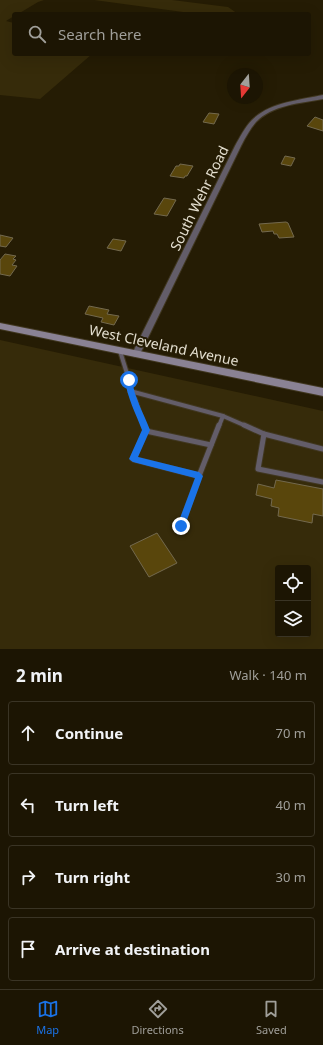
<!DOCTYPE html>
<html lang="en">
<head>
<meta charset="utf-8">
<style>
  body { margin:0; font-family:"Noto Sans",sans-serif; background:#292212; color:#f1f3f6 }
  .controls { position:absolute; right:12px; bottom:12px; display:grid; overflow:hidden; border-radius:4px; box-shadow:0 4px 16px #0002 }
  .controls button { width:36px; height:36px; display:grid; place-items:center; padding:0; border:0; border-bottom:1px solid #3a3425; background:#1c1503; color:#f1f3f6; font:20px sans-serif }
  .compass { position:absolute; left:227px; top:68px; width:36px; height:36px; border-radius:50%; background:#1c1503; box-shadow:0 4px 16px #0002; rotate:197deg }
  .stop { position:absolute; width:12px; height:12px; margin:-9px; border:3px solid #1a73e8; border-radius:50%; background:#fff }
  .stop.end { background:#1a73e8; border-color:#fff; box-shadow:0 1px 4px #0008 }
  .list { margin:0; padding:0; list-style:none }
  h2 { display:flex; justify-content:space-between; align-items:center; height:52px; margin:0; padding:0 16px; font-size:17px }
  h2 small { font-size:13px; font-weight:400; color:#a09f9a }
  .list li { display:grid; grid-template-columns:26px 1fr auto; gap:12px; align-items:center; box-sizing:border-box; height:64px; margin:0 8px 8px; padding:0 8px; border:1px solid #3a3425; border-radius:4px }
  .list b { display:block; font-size:15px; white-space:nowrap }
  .list em { font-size:13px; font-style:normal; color:#a09f9a }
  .icon { flex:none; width:22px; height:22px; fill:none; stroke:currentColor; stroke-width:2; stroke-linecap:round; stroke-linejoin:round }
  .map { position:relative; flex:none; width:323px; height:649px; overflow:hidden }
  .search { position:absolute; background:#1c1503; box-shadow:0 4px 16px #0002; left:12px; right:12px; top:12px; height:44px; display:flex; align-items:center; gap:10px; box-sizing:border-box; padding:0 14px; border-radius:4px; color:#a09f9a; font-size:15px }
  .sheet { height:340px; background:#1c1503 }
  nav { display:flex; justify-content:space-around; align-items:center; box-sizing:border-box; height:56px; border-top:1px solid #3a3425; background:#1c1503; font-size:11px; color:#a09f9a }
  nav a { display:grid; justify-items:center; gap:2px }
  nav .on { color:#1a73e8 }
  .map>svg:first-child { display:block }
</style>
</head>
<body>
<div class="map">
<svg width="323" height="649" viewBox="0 0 323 649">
  <rect width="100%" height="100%" fill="#251c04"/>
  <!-- green -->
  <g fill="#362b0a" fill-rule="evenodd">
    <path d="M0,0h44l-6,2 -20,12h-4v2l-8,5 8,2v31h78l-52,45 -40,-4z"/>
    <path d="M94,0h78l56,7 10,7h-40z"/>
    <path d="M0,340l323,71v238h-323zM278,568h30v66h-30z"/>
  </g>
  <!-- building -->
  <g fill="#59460c" stroke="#73694e">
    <path d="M209,113l10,1 -5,10 -11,-2z"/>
    <path d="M315,117l8,3v11l-16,-5z"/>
    <path d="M285,156l10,2 -4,8 -10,-2z"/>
    <path d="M180,164l13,2 -6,10h-2l-1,2 -14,-2 6,-10h3z"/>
    <path d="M164,198l12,2 -9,16 -13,-2z"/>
    <path d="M286,222l2,1 6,14 -15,1 -2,-4h-3l-1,-3 -11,1 -3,-8z"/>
    <path d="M0,235l13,3 -7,9 -6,-1z"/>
    <path d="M113,239l13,2 -5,10 -14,-3z"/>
    <path d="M5,254l11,2 -3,3 3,1 -4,5 5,1 -7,10 -10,-2v-14z"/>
    <path d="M89,306l20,4 -2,4 12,2 -5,9 -13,-3 2,-4 -18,-4z"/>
    <path d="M276,480l47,9v27l-10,-2 -1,9 -34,-7 1,-8 -8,-2 1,-7 -16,-4 2,-11 16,4z"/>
    <path d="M157,533l20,30 -28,14 -19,-31z"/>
  </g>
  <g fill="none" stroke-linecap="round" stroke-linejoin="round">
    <defs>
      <g id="service-far1">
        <path d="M120,351l9,29 1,11 5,8 9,27"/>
        <path d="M130,391l93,25 -4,10"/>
        <path d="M223,416l23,10"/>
      </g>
      <g id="service">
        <path d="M144,425l2,6 -13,28 66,17 -18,50"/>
        <path d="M244,425l20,9 59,15"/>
        <path d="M146,431l65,14"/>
        <path d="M264,434l-6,35 65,13"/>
        <path d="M199,476l20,-51"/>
      </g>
      <path id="minor" d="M323,95v4c-22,4 -51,6 -67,23 -6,7 -11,16 -15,24l-101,208 -4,3 -3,-1 -1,-2 103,-208c5,-9 10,-19 17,-26 18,-18 48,-20 71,-25z"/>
      <path id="secondary" d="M0,323l323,65v8l-323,-67z"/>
    </defs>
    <!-- service-far1 casing -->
    <use href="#service-far1" stroke="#403720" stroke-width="6"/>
    <!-- service casing -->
    <use href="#service" stroke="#403720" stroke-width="7"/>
    <!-- minor casing -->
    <use href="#minor" stroke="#403720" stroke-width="2"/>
    <!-- secondary casing -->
    <use href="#secondary" stroke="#403720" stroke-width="2"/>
    <!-- service-far1 -->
    <use href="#service-far1" stroke="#635d69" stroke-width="4"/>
    <!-- service -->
    <use href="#service" stroke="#635d69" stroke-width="5"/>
    <!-- minor -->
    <use href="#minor" fill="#635d69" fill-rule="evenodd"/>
    <!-- secondary -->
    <use href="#secondary" fill="#8a8294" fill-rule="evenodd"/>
  </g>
  <!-- route -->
  <path fill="#1a73e8" d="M129,377l3,3c2,17 12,34 18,50l-12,27 61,15 4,4 -19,52h-6l-1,-2 18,-48 -62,-16 -4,-3 13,-29c-6,-16 -15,-33 -17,-50z"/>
  <g text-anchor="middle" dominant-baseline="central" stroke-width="4" stroke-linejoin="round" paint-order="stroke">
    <!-- street labels -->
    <g font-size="14" fill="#e3decf" stroke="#251c04">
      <text transform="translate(199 198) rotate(-64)">South Wehr Road</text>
      <text transform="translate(164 345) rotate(12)">West Cleveland Avenue</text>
    </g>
  </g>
</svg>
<div class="controls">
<button><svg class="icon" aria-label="locate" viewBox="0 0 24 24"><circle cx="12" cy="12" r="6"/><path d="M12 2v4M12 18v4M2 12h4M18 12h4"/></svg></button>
<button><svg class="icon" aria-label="layers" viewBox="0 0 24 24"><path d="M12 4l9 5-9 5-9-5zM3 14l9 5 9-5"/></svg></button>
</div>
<svg class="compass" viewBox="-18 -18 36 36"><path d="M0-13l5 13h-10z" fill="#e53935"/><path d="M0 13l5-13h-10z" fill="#a09f9a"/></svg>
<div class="stop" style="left:129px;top:380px"></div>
<div class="stop end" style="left:181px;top:526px"></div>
<div class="search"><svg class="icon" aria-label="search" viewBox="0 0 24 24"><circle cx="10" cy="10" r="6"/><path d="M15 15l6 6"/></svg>Search here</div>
</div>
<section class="sheet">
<h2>2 min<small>Walk · 140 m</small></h2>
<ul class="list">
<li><svg class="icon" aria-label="ahead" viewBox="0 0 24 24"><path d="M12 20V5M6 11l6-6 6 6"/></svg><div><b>Continue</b></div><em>70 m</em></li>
<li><svg class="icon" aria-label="left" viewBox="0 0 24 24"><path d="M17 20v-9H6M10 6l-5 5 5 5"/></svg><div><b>Turn left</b></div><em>40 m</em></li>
<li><svg class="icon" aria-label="right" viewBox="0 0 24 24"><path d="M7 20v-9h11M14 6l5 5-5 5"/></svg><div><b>Turn right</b></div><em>30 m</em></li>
<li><svg class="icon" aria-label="arrive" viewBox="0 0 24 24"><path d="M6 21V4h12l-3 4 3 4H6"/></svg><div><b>Arrive at destination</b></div></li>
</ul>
</section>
<nav>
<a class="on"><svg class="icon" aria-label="map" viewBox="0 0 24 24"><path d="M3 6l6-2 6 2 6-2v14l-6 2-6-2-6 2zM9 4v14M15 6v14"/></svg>Map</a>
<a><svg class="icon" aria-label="directions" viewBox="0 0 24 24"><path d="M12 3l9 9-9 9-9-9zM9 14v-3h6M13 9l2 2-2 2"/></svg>Directions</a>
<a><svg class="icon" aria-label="saved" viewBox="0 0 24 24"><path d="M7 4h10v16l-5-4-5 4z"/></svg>Saved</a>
</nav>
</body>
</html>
